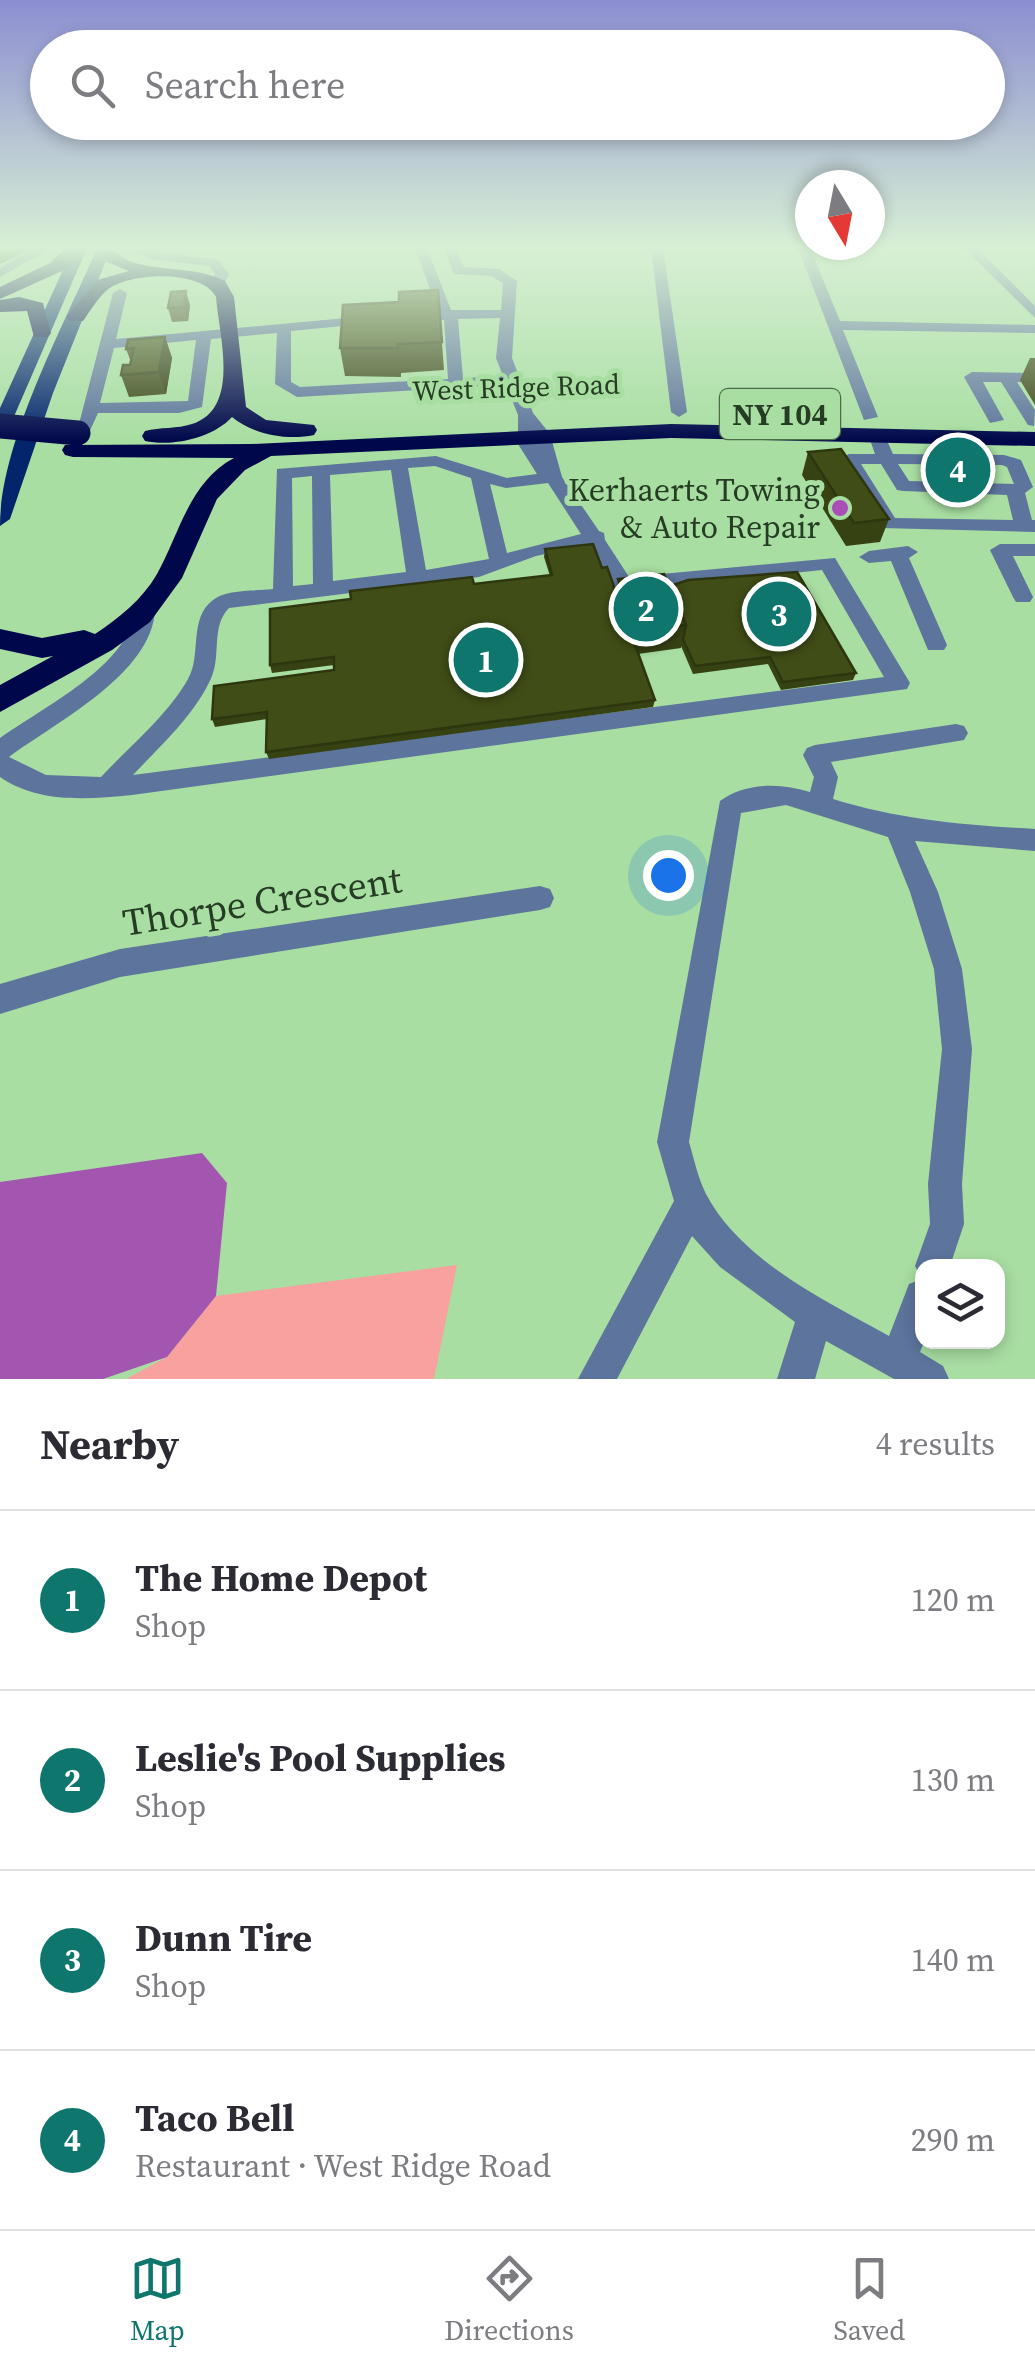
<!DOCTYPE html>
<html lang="en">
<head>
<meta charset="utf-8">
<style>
  body { margin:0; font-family:"Source Serif 4",serif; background:#f7f7f7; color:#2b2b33 }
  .controls { position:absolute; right:30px; bottom:30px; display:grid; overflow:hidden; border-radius:20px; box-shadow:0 5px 15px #0003 }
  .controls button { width:90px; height:90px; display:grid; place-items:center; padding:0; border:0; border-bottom:2px solid #e1e1e2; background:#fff; color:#2b2b33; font:50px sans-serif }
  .compass { position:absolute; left:795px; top:170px; width:90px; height:90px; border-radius:50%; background:#fff; box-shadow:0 5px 15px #0003; rotate:170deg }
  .you { position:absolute; left:668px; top:875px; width:35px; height:35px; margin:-25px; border:8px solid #fff; border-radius:50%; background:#1a73e8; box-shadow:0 0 0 15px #1a73e833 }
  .badge { display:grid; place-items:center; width:65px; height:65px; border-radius:50%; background:#0f766e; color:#fff; font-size:32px; font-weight:700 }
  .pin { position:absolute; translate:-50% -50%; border:5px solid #fff; box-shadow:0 2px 10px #0006 }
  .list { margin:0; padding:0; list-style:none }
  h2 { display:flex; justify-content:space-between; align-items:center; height:130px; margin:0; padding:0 40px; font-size:42px }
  h2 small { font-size:32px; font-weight:400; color:#7c7c81 }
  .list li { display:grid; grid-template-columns:65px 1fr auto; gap:30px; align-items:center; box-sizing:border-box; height:180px; padding:0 40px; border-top:2px solid #e1e1e2 }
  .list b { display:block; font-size:38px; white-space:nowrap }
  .list p { margin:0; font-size:32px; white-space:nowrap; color:#7c7c81 }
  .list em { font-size:32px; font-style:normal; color:#7c7c81 }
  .icon { flex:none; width:55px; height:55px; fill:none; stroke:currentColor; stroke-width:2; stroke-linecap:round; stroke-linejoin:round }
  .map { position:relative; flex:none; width:1035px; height:1379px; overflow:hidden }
  .search { position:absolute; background:#fff; box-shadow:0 5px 15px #0003; left:30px; right:30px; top:30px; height:110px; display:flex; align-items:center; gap:25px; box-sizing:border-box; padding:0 35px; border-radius:55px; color:#7c7c81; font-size:38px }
  .sheet { height:850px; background:#fff }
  nav { display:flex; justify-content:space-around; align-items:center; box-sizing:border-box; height:140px; border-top:2px solid #e1e1e2; background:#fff; font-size:28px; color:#7c7c81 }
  nav a { display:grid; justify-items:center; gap:5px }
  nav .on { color:#0f766e }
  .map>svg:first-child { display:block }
</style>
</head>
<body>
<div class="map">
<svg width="1035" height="1379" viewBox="0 0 1035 1379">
  <rect width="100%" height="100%" fill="#a8dea2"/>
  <!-- green -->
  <path fill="#f8a19e" d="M457,1265l-23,114h-308l41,-22 49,-61z"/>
  <!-- water -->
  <path fill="#a356af" d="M202,1153l25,30 -11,113 -49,61 -64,22h-103v-197z"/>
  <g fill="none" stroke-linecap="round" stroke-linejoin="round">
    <!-- minor -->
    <g fill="#5d749c" fill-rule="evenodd">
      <path d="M35,248h16l-51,29v-9z"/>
      <path d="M130,248l88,12 11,14 -6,12h-10l2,-12 -6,-8 -59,-7z"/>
      <path d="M415,248h12l24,62h50l2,-27 -12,-7 -37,-2 -10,-26h12l8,19 35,2 18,12 -5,77 21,55 17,21 12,43 37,54 5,2 1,7 24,37 206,-19 75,125 -3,6 -775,106c-44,4 -93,9 -132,-18v-39c42,-30 130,-73 135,-128l10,-7 10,7c-3,64 -99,112 -146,147l37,18 55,2c29,-31 66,-61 87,-98 14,-24 0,-60 25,-79 13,-11 43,-9 60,-11l4,-120 159,-13 71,22 30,-4 -19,-30v-29l-12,-30 -209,12 -22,-13 2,-51 -66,6 -9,68 -23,6h-81l-11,24 -6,1 -8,-5 7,-13 33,-127 7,-4 7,4 -11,46 252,-23 7,4 -2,3 -82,8v51l9,5 148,-8 -4,-59h-34l-7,-4 7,-4 28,-1zM500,318l-4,40 7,18 -40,2 -5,-59zM196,340l-8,61 -88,2 14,-55zM435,466l36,12 18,81 -63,11 -18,-102zM391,470l15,102 -73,9 -3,-106zM312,476l1,108 -20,2 -1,-108zM548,483l33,51 -74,19 -17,-69 16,4zM588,545l29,44 7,2 198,-21 62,107 -751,98c28,-30 63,-61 79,-99 9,-22 -1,-50 17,-68l250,-31 57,-21z"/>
      <path d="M651,248h12l24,164 -8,5 -8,-5z"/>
      <path d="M798,248h12l30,73 195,4v8l-192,-3 35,87 -14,3z"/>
      <path d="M964,248h13l58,58v12z"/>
      <path d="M1035,373v10l-18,-1 18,28 -1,16 -6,-1 -27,-43h-18l21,38 -14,3 -26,-46 8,-5z"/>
      <path d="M876,429l8,5 9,20 111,1 17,5 12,27 -8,6 7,27h3v12l-153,-4 -42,-69 9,-5h26l-7,-20zM861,464h20l16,26 6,1 104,4 6,25 -118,-2zM898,464l104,1 5,2 7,17 -105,-3z"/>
      <path d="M1000,544h35v12h-22l20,41 -3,5h-14l-3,-5 -23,-47z"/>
      <path d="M908,546l10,6 -9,6 38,87 -3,5h-16l-37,-89 -22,2 -10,-6 10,-6z"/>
      <path d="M956,724l8,2 4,7 -4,7 -133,22 7,15 -5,22c67,21 132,26 202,30v22l-120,-10 23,51 24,77 10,80 -10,135 2,40 -14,42h-28l2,76 -4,10 23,14 6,13h-55l-68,-38 -11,38h-38l18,-57 -75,-55 -28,-31 -75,143h-39l96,-178 -17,-59 63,-341c26,-19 61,-18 90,-9l4,-15 -11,-22 4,-7 8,-3zM786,805l102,32 22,55 24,77 8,80 -14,135 2,40 -15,42 7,13 -13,5 -20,52c-64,-36 -147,-74 -183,-142 -8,-16 -12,-35 -17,-52l52,-329z"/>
      <path d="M540,886l10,3 4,9 -4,9 -10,3 -420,67 -120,37v-30l120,-35z"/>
    </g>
    <!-- major -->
    <g fill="#02256c" fill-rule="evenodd">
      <path d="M73,248h14l-78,180 -9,6v-26z"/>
      <path d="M97,248h14l-58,145 -43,126 -10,7c0,-84 64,-200 97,-278z"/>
    </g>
    <!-- highway -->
    <g fill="#00084b" fill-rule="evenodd">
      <path d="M65,248h18l-21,23 -62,28v-12l50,-24z"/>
      <path d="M98,248c20,0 17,8 34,14 31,10 63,4 93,19l9,16 12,110 20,13 48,5 3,5 -3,5c-27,6 -62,-1 -82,-18 -19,21 -60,30 -87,24l-3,-5 3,-5c15,-4 32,-2 47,-7 49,-16 27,-88 24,-127 -14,-28 -87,-25 -109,-7 -9,8 -17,21 -24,31h-14l-2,-4 30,-37 32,-9 -22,-9z"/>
      <path d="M19,297l24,6 8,30 -3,4h-14l-7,-26 -27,1v-12z"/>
      <path d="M671,424l364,8v14l-364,-8 -400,18 -26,14 -28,29 -35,79 -32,44 -38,28 -112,62v-27l53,-29 -11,2 -42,-9v-20l42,9 42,-8 11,4c24,-16 47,-34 62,-60 23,-41 32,-92 77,-116l-161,-1 -8,-2 -3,-5 3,-5 187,-1z"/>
    </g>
    <!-- highway-bridge-far1 -->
    <path stroke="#00084b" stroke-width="19" d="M0,426l26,2"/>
    <!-- highway-bridge -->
    <path stroke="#00084b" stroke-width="25" d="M0,426l78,7"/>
  </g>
  <!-- wall -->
  <g fill="#374213">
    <path d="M438,290l6,80 -43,3v4l-56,-1 -5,-28 59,-46z"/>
    <path d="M190,305l-2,16 -16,1 -4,-14z"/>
    <path d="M165,337l7,21 -6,36 -37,3 -8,-22 10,-13 -5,-13z"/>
    <path d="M1030,358h5v47l-15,-25z"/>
    <path d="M808,452l81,67 -9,23 -34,4 -44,-71z"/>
    <path d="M929,455l57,14 -4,7 -50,-1 -6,-12z"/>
    <path d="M545,549l57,19 15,26 1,-15 52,7 186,87 -3,7 -72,10 -13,-26 -75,10 -12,-28v2l-43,6 17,46 -2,7 -384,52 -3,-7 1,-33 -52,8 -3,-8 122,-49v-5l-62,8 -2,-8 204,-81 76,-8 -6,-19z"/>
  </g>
  <!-- shaded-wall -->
  <g fill="#2d360f">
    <path d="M0,248h34l-34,16z"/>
    <path d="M186,291l4,14 -2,16 -4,-14z"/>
    <path d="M165,337l7,21 -6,36 -7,-22z"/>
  </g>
  <!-- building -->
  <g fill="#404d16" stroke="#2d360f" stroke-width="2.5">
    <path d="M438,290l4,52 -44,2v4h-58l3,-43 56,-3v-10z"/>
    <path d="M186,291l-2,16 -16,1 3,-16z"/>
    <path d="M165,337l-6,35 -38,3 2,-10h7l4,-17 -8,1 2,-9z"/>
    <path d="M841,449l48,70 -35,4 -46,-71z"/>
    <path d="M929,455l50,1 7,13 -51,-1z"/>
    <path d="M593,544l9,24 5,-1 48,133 -389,52 1,-40 -55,7 2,-33 120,-16v-13l-64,8v-56l81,-10 -1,-8 122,-14 2,7 78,-9 -7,-26z"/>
    <path d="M797,572l59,101 -73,9 -13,-25 -75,9 -12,-27 3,-14 -16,-39 18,-6z"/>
    <path d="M664,574l22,51 -48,7 -20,-53z"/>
  </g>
  <!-- sky -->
  <linearGradient id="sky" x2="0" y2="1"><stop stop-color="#8c8ed1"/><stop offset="0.56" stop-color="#d8f0d5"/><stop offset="1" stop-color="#d8f0d5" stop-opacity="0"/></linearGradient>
  <rect width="1035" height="441" fill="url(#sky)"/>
  <!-- markers -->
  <circle fill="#aa4eb8" stroke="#a8dea2" stroke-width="4" cx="840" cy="508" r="10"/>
  <g text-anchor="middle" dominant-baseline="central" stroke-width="10" stroke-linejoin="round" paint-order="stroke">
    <!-- far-street labels -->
    <g font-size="28" fill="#263c24" stroke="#a8dea2">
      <text transform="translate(516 387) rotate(-2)">West Ridge Road</text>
    </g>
    <!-- shield labels -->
    <rect fill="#a8dea2" stroke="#4d6d4a" stroke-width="2.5" x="720" y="389" width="120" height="50" rx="8"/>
    <g font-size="30" font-weight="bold" fill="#263c24">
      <text x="780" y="414">NY 104</text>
    </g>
    <!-- poi labels -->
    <g font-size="32" fill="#263c24" stroke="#a8dea2" text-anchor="end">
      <text x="820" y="490">Kerhaerts Towing<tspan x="820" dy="37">&amp; Auto Repair</tspan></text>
    </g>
    <!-- near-street labels -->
    <g font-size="38" fill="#263c24" stroke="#a8dea2">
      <text transform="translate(262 901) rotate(-9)">Thorpe Crescent</text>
    </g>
  </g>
</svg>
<div class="controls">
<button><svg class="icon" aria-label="layers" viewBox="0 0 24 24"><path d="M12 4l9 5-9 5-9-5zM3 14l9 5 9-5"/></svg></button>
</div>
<svg class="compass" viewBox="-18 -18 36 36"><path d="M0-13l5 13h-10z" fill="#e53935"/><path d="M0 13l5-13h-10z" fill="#7c7c81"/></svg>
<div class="you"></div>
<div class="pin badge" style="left:486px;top:660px">1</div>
<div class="pin badge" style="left:646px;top:609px">2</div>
<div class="pin badge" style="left:779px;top:614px">3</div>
<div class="pin badge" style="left:958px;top:470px">4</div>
<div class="search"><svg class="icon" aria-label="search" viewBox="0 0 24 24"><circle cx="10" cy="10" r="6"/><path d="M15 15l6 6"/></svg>Search here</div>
</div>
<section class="sheet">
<h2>Nearby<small>4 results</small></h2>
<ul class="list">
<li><span class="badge">1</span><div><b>The Home Depot</b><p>Shop</p></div><em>120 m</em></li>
<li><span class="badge">2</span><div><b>Leslie's Pool Supplies</b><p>Shop</p></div><em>130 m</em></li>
<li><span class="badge">3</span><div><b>Dunn Tire</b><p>Shop</p></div><em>140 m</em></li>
<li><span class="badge">4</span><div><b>Taco Bell</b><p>Restaurant · West Ridge Road</p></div><em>290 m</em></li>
</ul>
</section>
<nav>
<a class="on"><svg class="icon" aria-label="map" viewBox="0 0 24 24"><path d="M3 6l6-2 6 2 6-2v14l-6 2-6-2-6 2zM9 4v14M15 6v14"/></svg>Map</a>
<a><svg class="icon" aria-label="directions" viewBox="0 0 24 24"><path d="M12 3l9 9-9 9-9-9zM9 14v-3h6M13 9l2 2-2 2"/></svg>Directions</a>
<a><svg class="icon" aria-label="saved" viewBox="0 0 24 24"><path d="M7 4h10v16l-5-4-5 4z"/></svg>Saved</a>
</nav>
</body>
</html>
